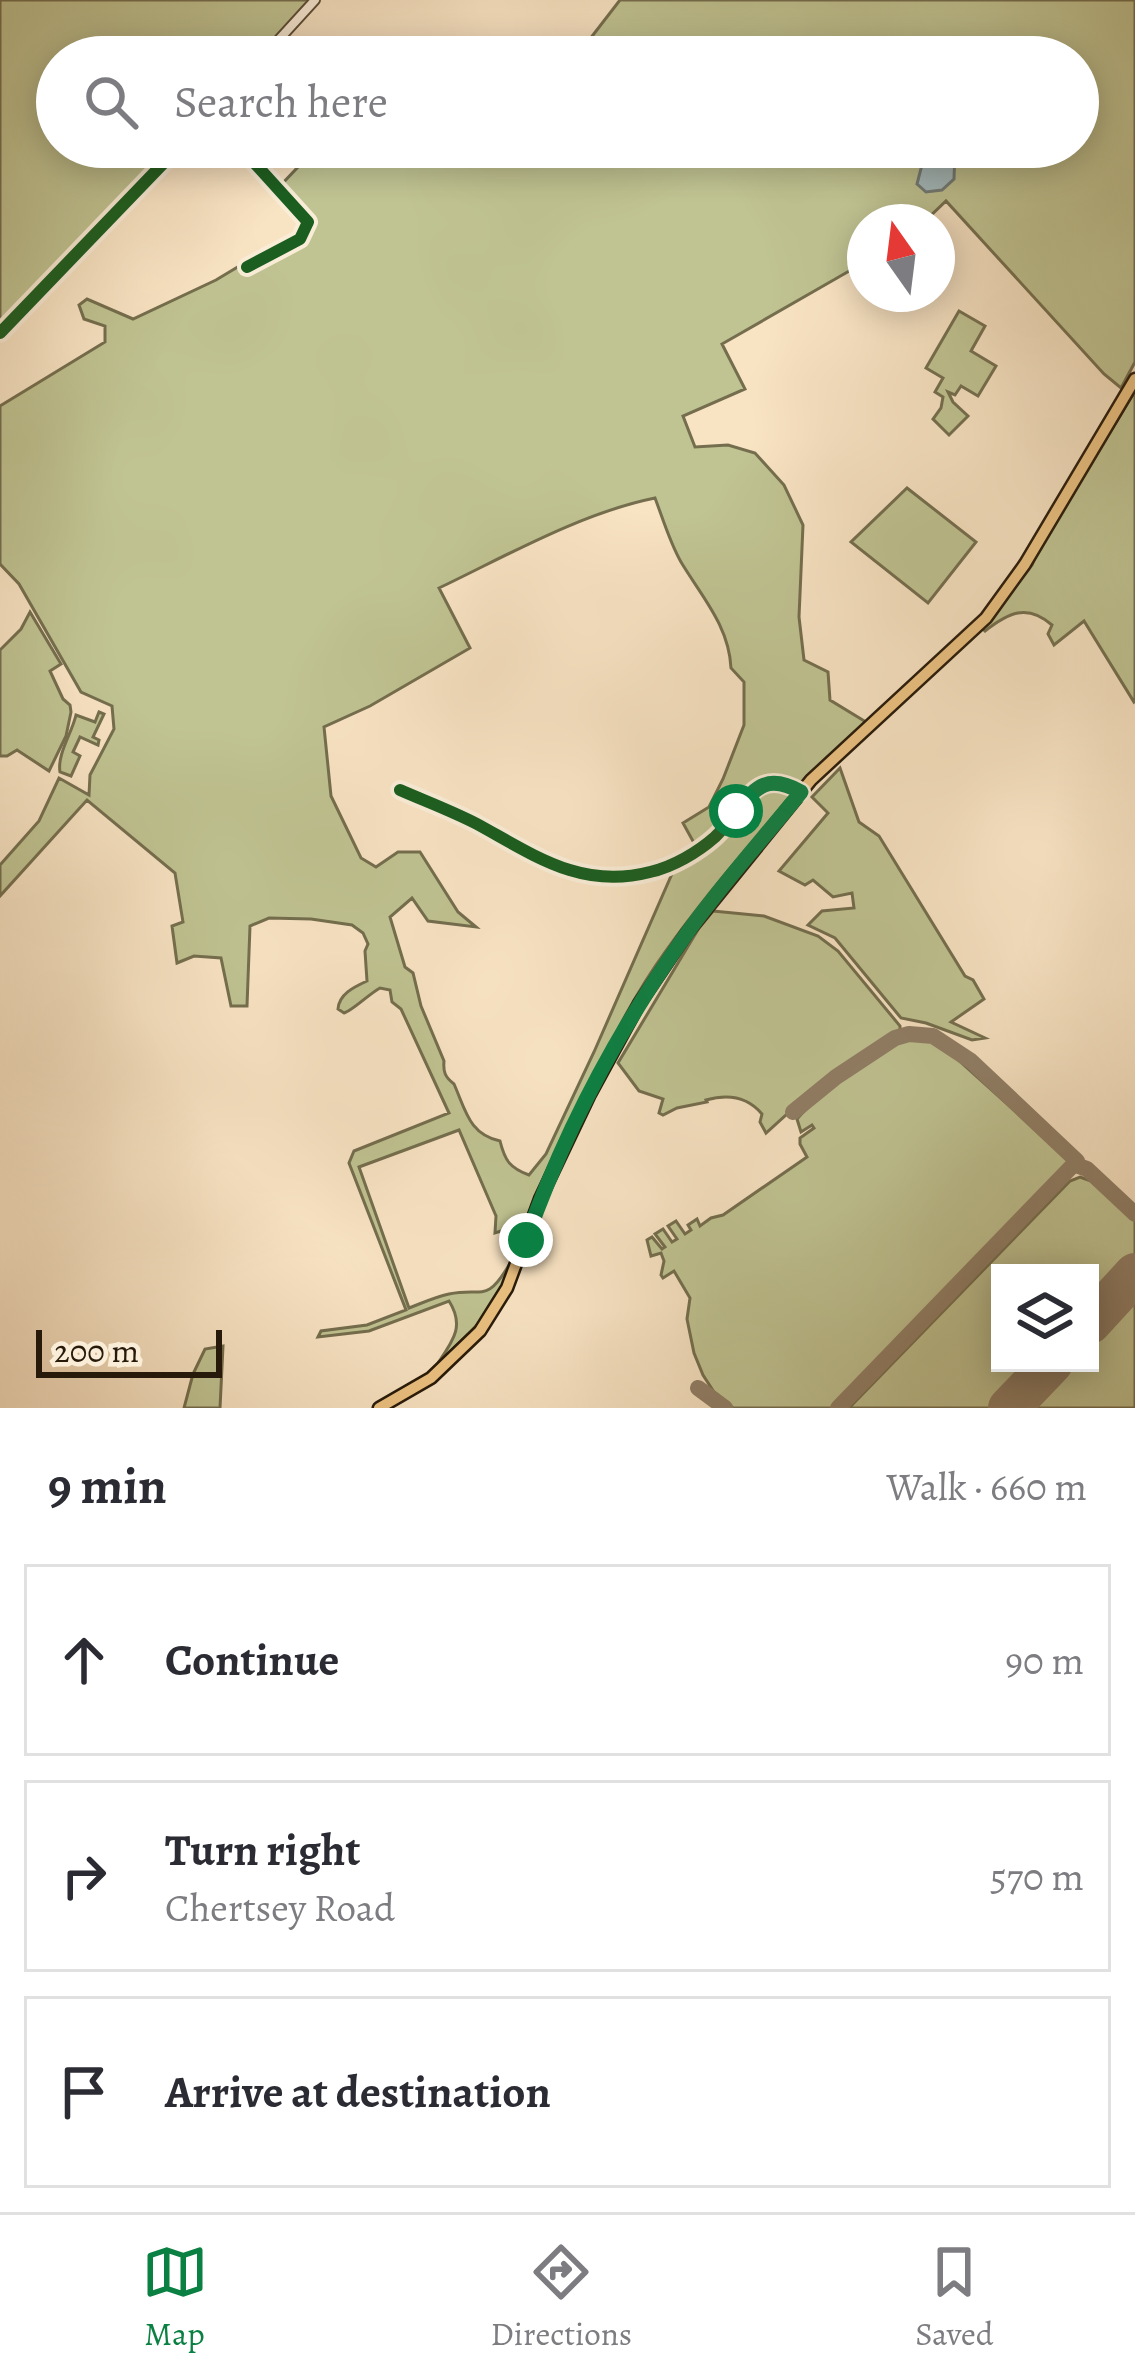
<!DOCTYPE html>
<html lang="en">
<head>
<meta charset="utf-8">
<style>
  body { margin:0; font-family:Alegreya,serif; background:#f2f2f3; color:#2b2b33 }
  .controls { position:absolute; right:36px; bottom:36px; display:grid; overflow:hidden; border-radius:0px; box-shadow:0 6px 30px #0003 }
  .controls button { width:108px; height:108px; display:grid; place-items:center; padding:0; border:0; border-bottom:3px solid #e1e1e2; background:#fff; color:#2b2b33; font:60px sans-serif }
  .compass { position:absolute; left:847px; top:204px; width:108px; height:108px; border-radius:50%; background:#fff; box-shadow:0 6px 30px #0003; rotate:346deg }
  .scale { position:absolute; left:36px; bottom:30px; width:186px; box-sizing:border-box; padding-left:12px; border:6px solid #271a0a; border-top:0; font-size:33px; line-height:42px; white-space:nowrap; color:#271a0a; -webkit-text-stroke:9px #faedd8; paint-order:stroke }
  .stop { position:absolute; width:36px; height:36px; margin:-27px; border:9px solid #0b8043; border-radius:50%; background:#fff }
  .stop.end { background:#0b8043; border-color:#fff; box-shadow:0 3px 12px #0008 }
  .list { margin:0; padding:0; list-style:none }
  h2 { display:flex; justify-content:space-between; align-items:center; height:156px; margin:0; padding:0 48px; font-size:51px }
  h2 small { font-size:39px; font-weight:400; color:#7c7c81 }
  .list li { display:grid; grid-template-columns:78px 1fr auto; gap:36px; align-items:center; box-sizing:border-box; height:192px; margin:0 24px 24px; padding:0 24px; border:3px solid #e1e1e2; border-radius:0px }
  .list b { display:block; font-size:45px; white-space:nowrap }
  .list p { margin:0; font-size:39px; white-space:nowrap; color:#7c7c81 }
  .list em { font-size:39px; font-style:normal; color:#7c7c81 }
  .icon { flex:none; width:66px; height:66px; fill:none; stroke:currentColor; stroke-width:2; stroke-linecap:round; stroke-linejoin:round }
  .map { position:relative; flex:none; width:1135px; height:1408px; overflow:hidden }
  .search { position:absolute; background:#fff; box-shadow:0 6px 30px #0003; left:36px; right:36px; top:36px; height:132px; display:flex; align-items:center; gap:30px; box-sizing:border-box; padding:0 42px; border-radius:66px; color:#7c7c81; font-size:45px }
  .sheet { height:804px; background:#fff }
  nav { display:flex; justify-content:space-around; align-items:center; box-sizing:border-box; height:168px; border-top:3px solid #e1e1e2; background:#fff; font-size:33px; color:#7c7c81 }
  nav a { display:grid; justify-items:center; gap:6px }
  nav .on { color:#0b8043 }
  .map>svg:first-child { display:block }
</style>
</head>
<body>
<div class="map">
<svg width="1135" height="1408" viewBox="0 0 1135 1408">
  <rect width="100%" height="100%" fill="#f8e3c3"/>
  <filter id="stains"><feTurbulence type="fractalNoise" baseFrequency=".00167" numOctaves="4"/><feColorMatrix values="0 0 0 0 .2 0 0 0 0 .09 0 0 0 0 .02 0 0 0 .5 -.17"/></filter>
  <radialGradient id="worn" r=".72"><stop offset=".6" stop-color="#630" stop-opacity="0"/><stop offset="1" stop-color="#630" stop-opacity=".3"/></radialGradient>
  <!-- green -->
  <g fill="#c0c392" stroke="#746e4e" stroke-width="3" fill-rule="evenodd">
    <path d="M0,0h318l-59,57h-202v90h112l-169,176z"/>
    <path d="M620,0h515v362l-14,26 -17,-14 -158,-173 -22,21h-59v40l-143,82 23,45 -62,27 12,31 33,-2 27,8 29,32 19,40 -4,92 5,43 24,12 2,28 36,22c-72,71 -142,147 -201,230 -32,44 -57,96 -82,145 -22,41 -42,82 -57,126l-31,10 1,-17 -37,-86 -100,37 50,141c13,-5 26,-11 40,-14 34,-7 37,10 60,-29 0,35 -47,76 -71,98 15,-22 27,-37 11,-62l-80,30 -51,6 3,-6 46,-6 39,-15 -57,-147 5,-12 95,-38 -48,-104 -9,-7 -2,-12 -10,-2c-11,6 -28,23 -36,25l-6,-4c1,-15 16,-22 29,-28l-2,-30 3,-7 -5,-11 -11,-8 -41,-6 -42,-1 -19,8 -3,80h-16l-10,-48 -27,-2 -17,7 -5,-37 11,-4 -8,-49 -88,-73 -87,96v-31l39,-44 20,-43 30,17 1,-20 24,-46 -2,-23 -31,-14 -62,-108 -19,-20v-158l105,-64v-16l-21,-7 -5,-14 8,-6 46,20 83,-39 92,-55 -27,-40 36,-38h761v-90h-502zM655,498c8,21 15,45 26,64 21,35 48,64 50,106l13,14v43l-21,54 -14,28 -26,16 16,29 -24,15 -81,185 -48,102 -17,21c-19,-7 -24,-14 -29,-34 -31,-7 -34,-30 -46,-57 -9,-7 -11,-12 -10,-23l-23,-55 -8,-33 -8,-6 -15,-50 22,-19 16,23 48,6 -18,-15 -38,-60h-22l-22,15 -15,-9 -30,-62 -7,-69 46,-21 100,-58 -31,-60c67,-32 142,-75 216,-90z"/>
    <path d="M959,311l26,15 -14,25 25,15 -18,30 -17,-10 -6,9 -7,-3 5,10 15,14 -19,19 -16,-16 8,-11 2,-11 -8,-5 8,-14 -17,-10z"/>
    <path d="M1135,391v310l-1,1 -50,-81 -30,24 -6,-11 4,-9c-25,-22 -44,-12 -67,6l-3,-3 50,-63 7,-17z"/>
    <path d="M907,488l69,54 -48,61 -77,-61z"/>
    <path d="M30,612l31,52 -11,7 13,28 7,6 1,7 -5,24 -17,35 -32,-21 -10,6h-7v-106l21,-21z"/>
    <path d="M99,712l5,2 -11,23 6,3 -1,5 -18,-8 -7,15 7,4 -9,20 -11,-4c-3,-18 12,-39 16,-57l19,7z"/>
    <path d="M840,768l19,54 20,14 86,140 8,4 11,19 -33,23 34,16 -13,2 -46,-17 -25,-5 -66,-80 -27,-13 14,-14 32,-3 -2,-15 -19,4 -20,-17 -8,5 -26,-14 49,-58 -16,-16z"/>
    <path d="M713,911l51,5 54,20 20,15 62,75v7l-82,53 -52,47 -6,-11 2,-8c-15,-18 -35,-20 -56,-14l1,2 -30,6 -14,7 -4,-2 4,-14 -24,-8 -21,-28 81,-135z"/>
    <path d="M911,1039l20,2 25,17 111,100 2,7 -220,229 -18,14h-98l-19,-16 -11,-17 -9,-22 -7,-34 3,-21 -16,-27 -11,7 -2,-3 3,-14 -3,-8 -10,3 -4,-16 5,-3 10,12 3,-2 -10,-13 8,-5 9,13 5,-3 -9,-13 8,-5 9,13 6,-4 -3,-5 9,-6 3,7 11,-8 12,-3 84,-58 -7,-13v-6l14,-10 -2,-3 -11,7 -4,-13c22,-25 81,-72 114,-80z"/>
    <path d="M1080,1177l11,4 44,40v38l-45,48v-34h-90v90h37l-43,45h-145l221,-227z"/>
    <path d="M1135,1295v113h-108l43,-45h20v-21z"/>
    <path d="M223,1346l-3,62h-36l9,-34 12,-25z"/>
  </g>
  <!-- water -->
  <path fill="#a4bbbf" stroke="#727b77" stroke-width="3" d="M924,147h30l1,3 -1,29 -12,11 -16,2 -9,-8 7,-27z"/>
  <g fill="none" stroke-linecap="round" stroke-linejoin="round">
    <!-- taxiway -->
    <g stroke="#907e66" stroke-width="16">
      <path d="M793,1112l43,-35 59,-39 14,-4 24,2 38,25 106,100 -239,247"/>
      <path d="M1076,1165l11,4 48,45"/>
      <path d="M698,1388l27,20"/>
    </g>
    <!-- runway -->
    <g stroke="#907e66" stroke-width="42">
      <path d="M1090,1323l45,-49"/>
      <path d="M1009,1408l43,-45"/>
    </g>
    <defs>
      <g id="minor">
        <path d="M240,147l68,75 -8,17 -53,28"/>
        <path d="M400,790c25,11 52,21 77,34 57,31 104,66 173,48 23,-5 48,-20 65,-35 29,-27 38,-74 86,-45"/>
      </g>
      <g id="tertiary">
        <path d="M263,57l52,-57"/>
        <path d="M0,333l179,-186"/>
      </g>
      <path id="primary" d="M379,1408l52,-30 49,-47 27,-43 33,-89 49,-103 50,-92 48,-71 124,-153 175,-162 39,-54 110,-185"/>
    </defs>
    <!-- minor casing -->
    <use href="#minor" stroke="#5b4c38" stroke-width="10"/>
    <!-- tertiary casing -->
    <use href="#tertiary" stroke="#5b4c38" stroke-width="12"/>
    <!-- primary casing -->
    <use href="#primary" stroke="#271a0a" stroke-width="15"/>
    <!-- minor -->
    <use href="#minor" stroke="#faedd8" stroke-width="6"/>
    <!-- tertiary -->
    <use href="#tertiary" stroke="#faedd8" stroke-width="8"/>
    <!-- primary -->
    <use href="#primary" stroke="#ecc282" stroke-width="10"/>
    <defs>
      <g id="cycleway">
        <path d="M240,147l68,75 -8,17 -53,28"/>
        <path d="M0,333l179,-186"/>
        <path d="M400,790c25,11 52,21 77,34 57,31 104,66 173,48 23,-5 48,-20 65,-35 29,-27 38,-74 86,-45"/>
      </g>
    </defs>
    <!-- cycleway casing -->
    <use href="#cycleway" stroke="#faedd8" stroke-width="20"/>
    <!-- cycleway -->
    <use href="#cycleway" stroke="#1b5e20" stroke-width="12"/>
  </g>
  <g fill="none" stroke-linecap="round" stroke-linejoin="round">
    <!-- route -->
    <path stroke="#0b8043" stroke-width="15" d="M526,1240c38,-108 93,-211 159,-304 34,-49 78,-97 116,-144 -32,-18 -44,-7 -65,19"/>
  </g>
  <rect width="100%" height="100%" filter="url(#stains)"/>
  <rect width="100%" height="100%" fill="url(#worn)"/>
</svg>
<div class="controls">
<button><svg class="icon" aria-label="layers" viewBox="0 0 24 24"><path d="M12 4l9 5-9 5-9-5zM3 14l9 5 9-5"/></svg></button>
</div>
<svg class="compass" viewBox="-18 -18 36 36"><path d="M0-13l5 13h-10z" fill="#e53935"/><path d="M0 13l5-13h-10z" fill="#7c7c81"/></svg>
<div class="scale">200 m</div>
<div class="stop" style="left:736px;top:811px"></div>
<div class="stop end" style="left:526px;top:1240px"></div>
<div class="search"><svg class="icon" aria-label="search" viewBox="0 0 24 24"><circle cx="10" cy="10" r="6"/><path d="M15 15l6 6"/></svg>Search here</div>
</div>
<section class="sheet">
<h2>9 min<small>Walk · 660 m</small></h2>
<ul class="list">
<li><svg class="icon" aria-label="ahead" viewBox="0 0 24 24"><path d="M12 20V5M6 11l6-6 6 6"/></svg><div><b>Continue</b></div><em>90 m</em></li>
<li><svg class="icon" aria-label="right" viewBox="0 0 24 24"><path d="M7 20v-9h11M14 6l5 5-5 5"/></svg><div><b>Turn right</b><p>Chertsey Road</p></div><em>570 m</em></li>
<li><svg class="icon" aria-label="arrive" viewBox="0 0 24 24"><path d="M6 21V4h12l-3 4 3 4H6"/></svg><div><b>Arrive at destination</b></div></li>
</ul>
</section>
<nav>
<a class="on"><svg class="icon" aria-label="map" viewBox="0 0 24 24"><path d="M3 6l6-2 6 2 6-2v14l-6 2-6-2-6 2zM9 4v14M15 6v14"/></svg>Map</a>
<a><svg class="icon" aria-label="directions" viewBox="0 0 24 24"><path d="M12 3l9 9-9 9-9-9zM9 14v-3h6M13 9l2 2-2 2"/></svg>Directions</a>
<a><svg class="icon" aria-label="saved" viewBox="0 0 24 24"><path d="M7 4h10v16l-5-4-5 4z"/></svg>Saved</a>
</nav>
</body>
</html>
